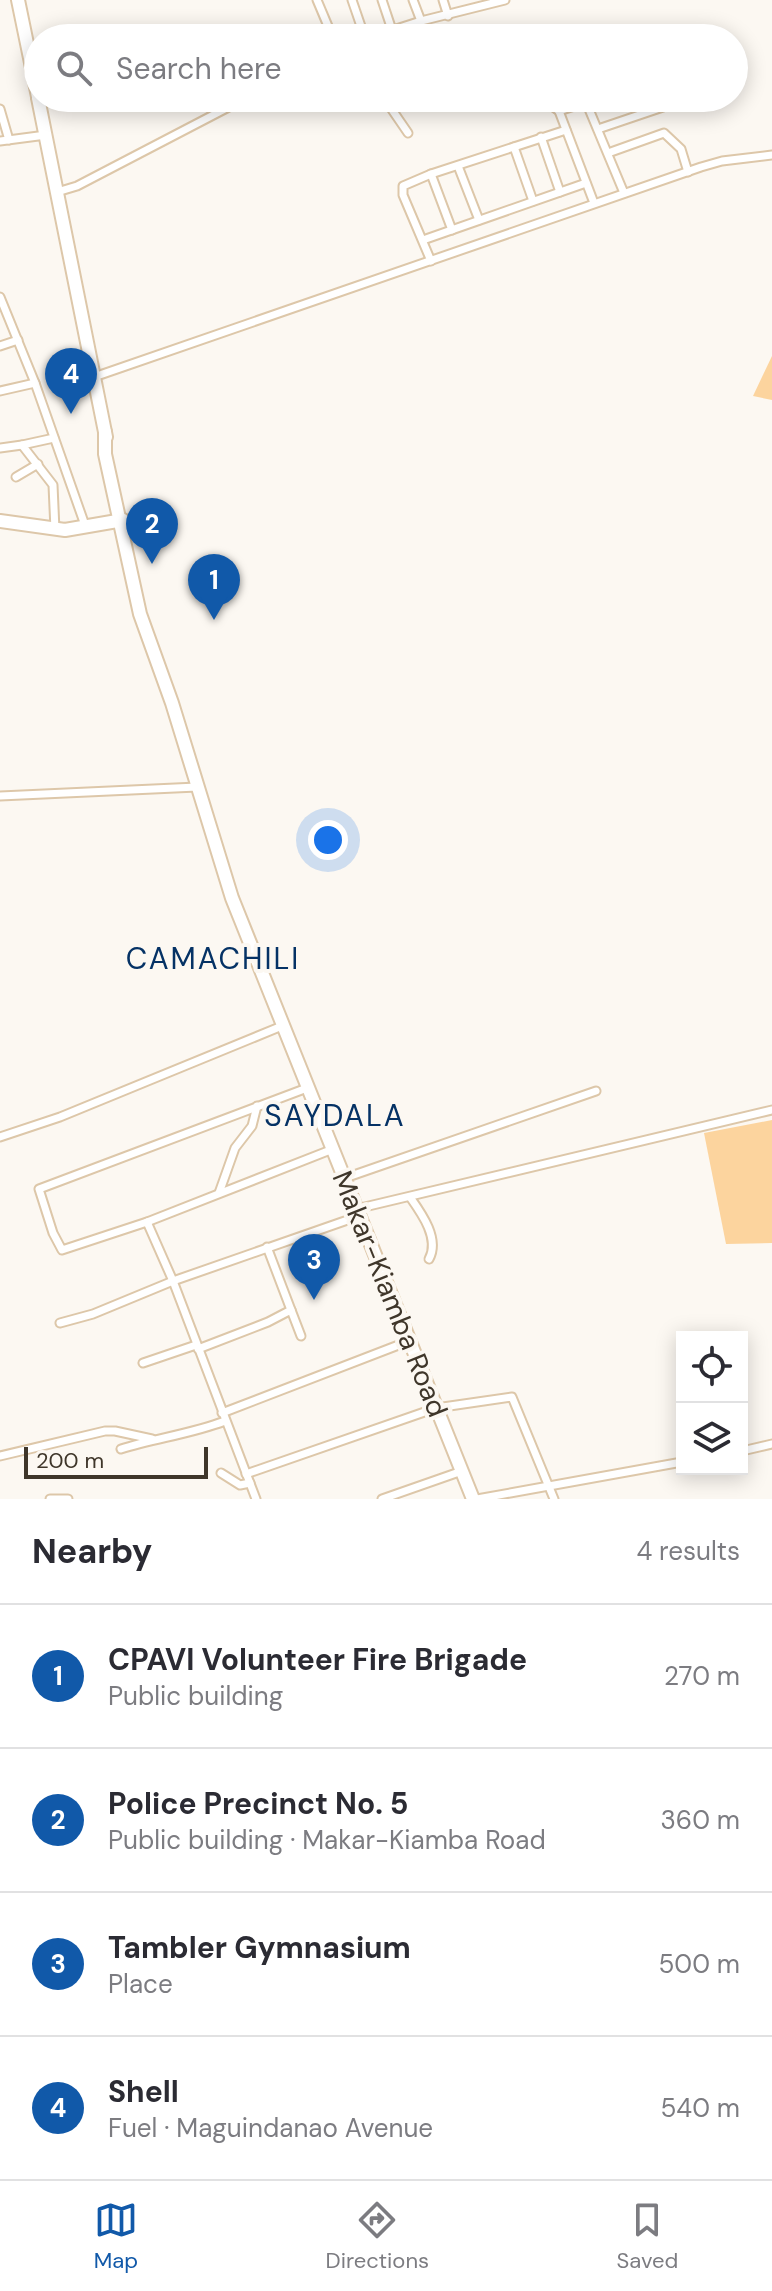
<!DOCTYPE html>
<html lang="en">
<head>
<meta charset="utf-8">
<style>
  body { margin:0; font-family:"DM Sans",sans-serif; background:#f7f7f7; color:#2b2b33 }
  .controls { position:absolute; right:24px; bottom:24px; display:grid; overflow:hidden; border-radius:0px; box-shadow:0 4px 20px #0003 }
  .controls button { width:72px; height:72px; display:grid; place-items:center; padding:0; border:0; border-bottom:2px solid #e1e1e2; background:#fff; color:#2b2b33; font:40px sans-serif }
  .scale { position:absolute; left:24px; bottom:20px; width:184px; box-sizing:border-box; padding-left:8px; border:4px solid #3f362a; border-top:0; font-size:22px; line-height:28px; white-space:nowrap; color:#3f362a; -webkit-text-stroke:6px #fcf8f2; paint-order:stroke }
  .you { position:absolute; left:328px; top:840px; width:28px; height:28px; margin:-20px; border:6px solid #fff; border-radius:50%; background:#1a73e8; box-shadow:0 0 0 12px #1a73e833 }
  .badge { display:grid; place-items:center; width:52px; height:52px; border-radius:50%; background:#1159a9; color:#fff; font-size:26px; font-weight:700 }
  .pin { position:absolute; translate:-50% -66px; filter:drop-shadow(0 2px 4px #0008) }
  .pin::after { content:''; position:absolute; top:42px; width:28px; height:24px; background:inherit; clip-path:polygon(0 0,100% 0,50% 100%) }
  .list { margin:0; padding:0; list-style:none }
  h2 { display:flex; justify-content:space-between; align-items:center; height:104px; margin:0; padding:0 32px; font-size:34px }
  h2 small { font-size:26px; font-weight:400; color:#7c7c81 }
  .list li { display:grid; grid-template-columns:52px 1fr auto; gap:24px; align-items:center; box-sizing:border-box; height:144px; padding:0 32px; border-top:2px solid #e1e1e2 }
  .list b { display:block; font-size:30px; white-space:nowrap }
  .list p { margin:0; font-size:26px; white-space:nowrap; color:#7c7c81 }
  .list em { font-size:26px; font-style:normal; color:#7c7c81 }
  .icon { flex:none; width:44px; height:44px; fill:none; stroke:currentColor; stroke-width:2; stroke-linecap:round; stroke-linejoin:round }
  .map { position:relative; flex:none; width:772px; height:1499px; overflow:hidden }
  .search { position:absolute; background:#fff; box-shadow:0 4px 20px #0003; left:24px; right:24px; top:24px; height:88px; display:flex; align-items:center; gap:20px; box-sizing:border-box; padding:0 28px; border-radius:44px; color:#7c7c81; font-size:30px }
  .sheet { height:680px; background:#fff }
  nav { display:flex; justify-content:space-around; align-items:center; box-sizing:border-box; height:112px; border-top:2px solid #e1e1e2; background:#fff; font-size:22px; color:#7c7c81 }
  nav a { display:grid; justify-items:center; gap:4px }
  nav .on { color:#1159a9 }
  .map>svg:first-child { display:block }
</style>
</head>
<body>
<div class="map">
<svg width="772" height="1499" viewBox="0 0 772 1499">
  <rect width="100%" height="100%" fill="#fcf8f2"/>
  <!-- green -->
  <g fill="#fcd49e">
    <path d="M772,356v44l-19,-4z"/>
    <path d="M772,1120v123l-46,1 -22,-111z"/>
  </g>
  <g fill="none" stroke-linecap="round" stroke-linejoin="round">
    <defs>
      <g id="minor">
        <path d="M317,0l16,38"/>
        <path d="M352,0l13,38"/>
        <path d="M382,0l10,30"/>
        <path d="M413,0l8,21"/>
        <path d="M443,0l5,16"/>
        <path d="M368,38l53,-17 84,-21"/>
        <path d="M384,98l24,35"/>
        <path d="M541,98l18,13 35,92"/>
        <path d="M586,102l38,91"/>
        <path d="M0,109l9,31"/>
        <path d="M559,111l40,-13"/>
        <path d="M598,129l65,-22"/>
        <path d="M541,137l19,55"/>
        <path d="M0,141l46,-6"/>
        <path d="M514,147l19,54"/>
        <path d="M608,153l56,-20 17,16 7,23"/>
        <path d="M458,166l21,54"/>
        <path d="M431,174l21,56"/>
        <path d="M57,192l20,-6 169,-88"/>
        <path d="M423,240l163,-57"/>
        <path d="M431,261l-28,-66v-9l28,-12 135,-44"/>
        <path d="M0,297l35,86 51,145"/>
        <path d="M0,346l18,-6"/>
        <path d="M94,377l607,-210 21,-6 50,-6"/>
        <path d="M0,391l35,-8"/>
        <path d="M54,438l-32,7 31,40 2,45"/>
        <path d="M0,448l22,-3"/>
        <path d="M16,477l22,-13"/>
        <path d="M0,796l197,-9"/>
        <path d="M307,1088l-268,101 14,44 9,17 85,-28 186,-73"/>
        <path d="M0,1137l60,-20 222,-91"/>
        <path d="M345,1178l251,-87"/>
        <path d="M219,1193l16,-45 17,-22 5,-20"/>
        <path d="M410,1197c12,17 30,42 19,62"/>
        <path d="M356,1209l416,-99"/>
        <path d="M147,1222l26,59 83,218"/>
        <path d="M291,1310l10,26"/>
        <path d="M60,1323l33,-9 80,-33 186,-65"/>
        <path d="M198,1349l70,-27 23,-12 -24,-63"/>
        <path d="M143,1363l53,-18"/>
        <path d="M222,1413l187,-72"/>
        <path d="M121,1449c35,-11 70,-15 104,-28"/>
        <path d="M742,1451l30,-7"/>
        <path d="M0,1456l105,-25h10l37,8"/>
        <path d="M221,1473l19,12 10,-2"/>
        <path d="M246,1474l190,-66 76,-11 42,102"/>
        <path d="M50,1499h18"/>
        <path d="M382,1499l80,-28"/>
        <path d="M477,1499l205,-37"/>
      </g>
      <g id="primary">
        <path d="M18,0l20,97"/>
        <path d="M38,98l68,339"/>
        <path d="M105,432v22l35,160 32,89 60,195 241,601"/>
        <path d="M0,521l65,9 58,-10"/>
      </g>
    </defs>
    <!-- minor casing -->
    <use href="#minor" stroke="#ddc7a9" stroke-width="11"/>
    <!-- primary casing -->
    <use href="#primary" stroke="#ddc7a9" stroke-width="16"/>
    <!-- minor -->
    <use href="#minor" stroke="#fff" stroke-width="7"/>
    <!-- primary -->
    <use href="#primary" stroke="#fff" stroke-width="12"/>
  </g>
  <g text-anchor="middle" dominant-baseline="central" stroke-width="8" stroke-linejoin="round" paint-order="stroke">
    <!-- street labels -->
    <g font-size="28" fill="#3f362a" stroke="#fcf8f2">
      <text transform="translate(390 1294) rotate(68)">Makar-Kiamba Road</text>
    </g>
    <!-- neighbourhood labels -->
    <g font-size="30" letter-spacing="2" fill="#053265" stroke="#fcf8f2">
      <text x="213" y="958">CAMACHILI</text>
      <text x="335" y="1115">SAYDALA</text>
    </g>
  </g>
</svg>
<div class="controls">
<button><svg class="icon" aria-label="locate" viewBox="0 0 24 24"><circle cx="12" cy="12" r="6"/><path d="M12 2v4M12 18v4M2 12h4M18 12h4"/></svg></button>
<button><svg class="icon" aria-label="layers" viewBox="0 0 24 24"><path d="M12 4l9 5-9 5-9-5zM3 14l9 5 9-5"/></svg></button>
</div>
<div class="scale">200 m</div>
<div class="you"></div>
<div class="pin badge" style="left:214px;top:620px">1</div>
<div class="pin badge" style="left:152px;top:564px">2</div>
<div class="pin badge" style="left:314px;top:1300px">3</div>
<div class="pin badge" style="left:71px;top:414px">4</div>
<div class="search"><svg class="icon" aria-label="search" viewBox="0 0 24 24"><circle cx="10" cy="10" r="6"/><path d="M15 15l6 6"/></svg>Search here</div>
</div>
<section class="sheet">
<h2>Nearby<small>4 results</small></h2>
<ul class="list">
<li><span class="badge">1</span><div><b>CPAVI Volunteer Fire Brigade</b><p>Public building</p></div><em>270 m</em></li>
<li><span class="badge">2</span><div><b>Police Precinct No. 5</b><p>Public building · Makar-Kiamba Road</p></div><em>360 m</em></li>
<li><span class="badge">3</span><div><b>Tambler Gymnasium</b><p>Place</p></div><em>500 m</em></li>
<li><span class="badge">4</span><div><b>Shell</b><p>Fuel · Maguindanao Avenue</p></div><em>540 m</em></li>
</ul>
</section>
<nav>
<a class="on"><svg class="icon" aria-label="map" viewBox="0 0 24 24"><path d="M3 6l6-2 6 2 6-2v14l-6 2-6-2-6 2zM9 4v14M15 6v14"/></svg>Map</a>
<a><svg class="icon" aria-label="directions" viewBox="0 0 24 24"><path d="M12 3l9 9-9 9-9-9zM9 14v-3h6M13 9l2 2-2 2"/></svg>Directions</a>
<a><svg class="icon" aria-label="saved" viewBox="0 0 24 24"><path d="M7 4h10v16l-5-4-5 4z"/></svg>Saved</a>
</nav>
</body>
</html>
